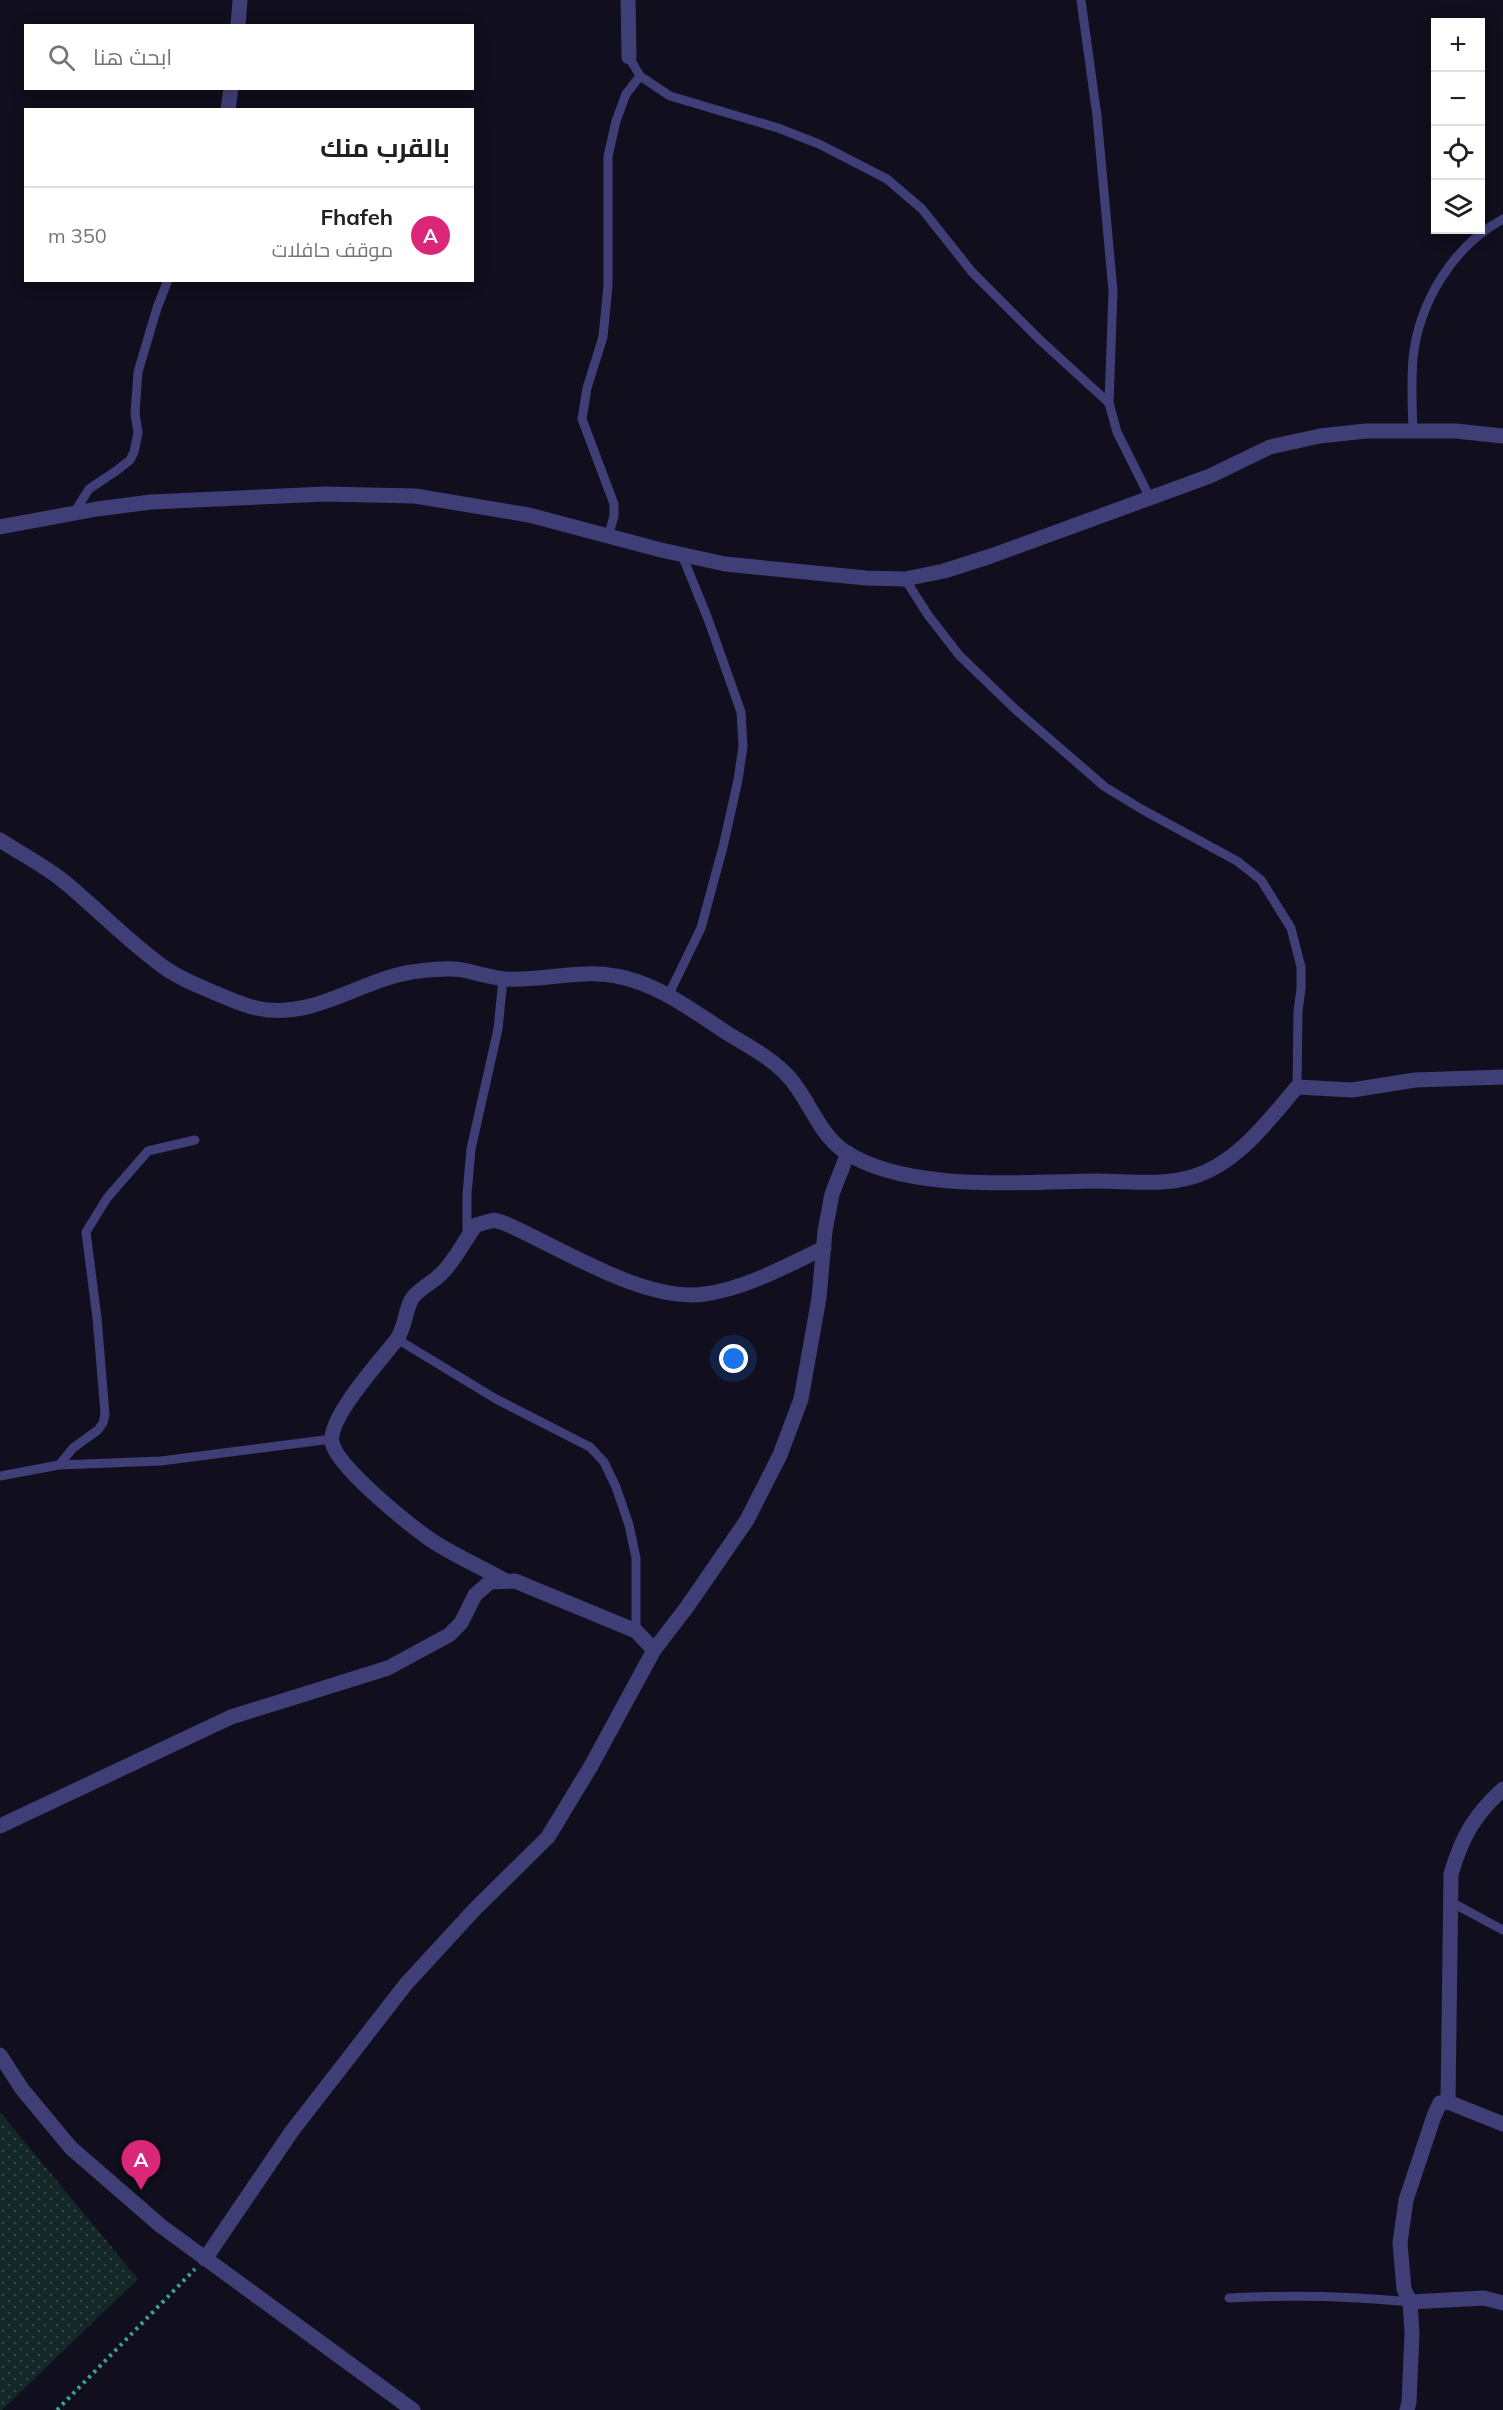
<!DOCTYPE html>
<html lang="ar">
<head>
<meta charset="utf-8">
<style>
  body { margin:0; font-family:Mulish,Cairo,sans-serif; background:#f6f6f6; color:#202124; direction:rtl }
  .controls { position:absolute; right:18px; top:18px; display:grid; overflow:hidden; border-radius:0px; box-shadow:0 3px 15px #0003 }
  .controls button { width:54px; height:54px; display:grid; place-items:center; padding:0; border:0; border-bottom:2px solid #e0e0e0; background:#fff; color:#202124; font:30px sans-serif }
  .you { position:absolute; left:734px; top:1359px; width:21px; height:21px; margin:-15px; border:4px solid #fff; border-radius:50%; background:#1a73e8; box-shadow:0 0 0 9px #1a73e833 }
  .badge { display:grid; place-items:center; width:39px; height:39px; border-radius:50%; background:#db2777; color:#fff; font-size:20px; font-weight:700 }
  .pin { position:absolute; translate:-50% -50px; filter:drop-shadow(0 2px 3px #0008) }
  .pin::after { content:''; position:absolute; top:32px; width:21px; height:18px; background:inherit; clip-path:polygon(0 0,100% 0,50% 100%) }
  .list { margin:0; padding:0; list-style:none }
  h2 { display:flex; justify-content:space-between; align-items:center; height:78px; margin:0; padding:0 24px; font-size:26px }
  h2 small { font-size:20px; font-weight:400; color:#757577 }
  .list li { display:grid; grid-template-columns:39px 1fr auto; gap:18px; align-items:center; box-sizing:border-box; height:96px; padding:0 24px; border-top:2px solid #e0e0e0 }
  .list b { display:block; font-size:22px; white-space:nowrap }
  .list p { margin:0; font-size:20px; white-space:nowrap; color:#757577 }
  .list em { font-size:20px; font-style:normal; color:#757577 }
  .icon { flex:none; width:33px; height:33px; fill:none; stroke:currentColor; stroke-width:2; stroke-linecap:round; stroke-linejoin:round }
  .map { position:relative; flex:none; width:1503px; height:2410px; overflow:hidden; direction:ltr }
  .search { position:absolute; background:#fff; box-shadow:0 3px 15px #0003; left:24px; top:24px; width:450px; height:66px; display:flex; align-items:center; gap:15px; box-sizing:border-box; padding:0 21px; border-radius:0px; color:#757577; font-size:22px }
  .panel { position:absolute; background:#fff; box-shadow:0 3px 15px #0003; left:24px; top:108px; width:450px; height:174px; border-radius:0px; direction:rtl }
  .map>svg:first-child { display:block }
</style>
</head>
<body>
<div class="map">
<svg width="1503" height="2410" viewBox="0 0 1503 2410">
  <defs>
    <pattern id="grass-dots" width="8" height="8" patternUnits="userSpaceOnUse" patternTransform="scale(1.5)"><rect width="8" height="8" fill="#122726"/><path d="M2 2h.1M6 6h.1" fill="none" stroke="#344546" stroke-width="1.8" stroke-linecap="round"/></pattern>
  </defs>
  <rect width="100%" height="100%" fill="#110e1d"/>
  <!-- grass -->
  <path fill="url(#grass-dots)" d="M0,2112l138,167 -136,131h-2z"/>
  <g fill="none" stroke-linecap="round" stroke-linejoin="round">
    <!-- path -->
    <path stroke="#3aa39d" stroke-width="4" stroke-dasharray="3 4.5" stroke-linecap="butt" d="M57,2410l138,-141"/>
    <!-- service -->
    <g stroke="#403e77" stroke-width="9">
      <path d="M1081,0l16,116 16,175 -4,112 8,29 33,66"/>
      <path d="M629,57l11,19 30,20 108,32 41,16 68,35 35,30 50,63 68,68 69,63"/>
      <path d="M1413,432c-1,-25 -2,-49 0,-74 6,-56 40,-112 90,-139"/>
      <path d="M74,513l15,-24 27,-18 14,-11 4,-8 4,-19 -3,-20 3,-41 19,-64 11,-28"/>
      <path d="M608,537l6,-21v-12l-32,-85 5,-31 16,-51 5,-51v-130l8,-35 10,-27 14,-18"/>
      <path d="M905,579l23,36 31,40 57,55 89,77 38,23 94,51 24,19 30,48 10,39v22l-3,22 -1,76"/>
      <path d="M668,996l33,-68 22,-81 15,-67 5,-34 -2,-34 -33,-93 -26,-64"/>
      <path d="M467,1236v-42l4,-45 27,-120 5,-50"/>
      <path d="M397,1339l99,60 94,48 14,15 12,25 13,38 7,33v73"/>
      <path d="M59,1465l102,-4 171,-22"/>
      <path d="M0,1476l59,-11 14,-17 25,-18 5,-7 2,-9 -8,-96 -11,-86 21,-34 41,-47 47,-11"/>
      <path d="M1449,1901l54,29"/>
      <path d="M1229,2298c60,-3 121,-2 181,4"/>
    </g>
    <!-- minor -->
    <g stroke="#403e77" stroke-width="15">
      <path d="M628,0l1,57"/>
      <path d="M238,26l2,-26"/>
      <path d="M228,110l3,-22"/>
      <path d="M0,527l97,-18 54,-7 174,-8 90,2 114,19 132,35 64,14 141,14 39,1 39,-8 47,-15 219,-80 60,-29 50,-11 46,-5h90l47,5"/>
      <path d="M0,840c20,13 43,25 62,40 36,29 68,64 106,90 15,10 31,16 47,23 13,5 27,12 41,15 56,13 103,-28 156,-36 16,-2 35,-5 51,-2 14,3 29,8 43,9 37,2 74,-10 110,-3 41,7 77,35 111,57 21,13 43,24 60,42 22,23 30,57 57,76 62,42 180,31 253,30 31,0 65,5 95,-4 45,-13 76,-56 105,-90l55,3 63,-10 88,-3"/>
      <path d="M504,1580c-25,-14 -53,-26 -76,-42 -22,-16 -92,-72 -96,-96 -4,-25 50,-83 65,-103 8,-12 8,-26 14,-39 6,-11 22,-17 31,-27 14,-14 22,-32 34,-48l18,-5 10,3c56,24 140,80 201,71 42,-6 81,-28 119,-46"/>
      <path d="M0,1826l231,-109 157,-49 61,-33 12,-12 14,-28 15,-13 25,-1 121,50 18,19"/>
      <path d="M1448,2102l3,-228c11,-37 23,-59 52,-85"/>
      <path d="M205,2259l87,-128 114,-147 69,-75 73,-72 43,-71 63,-116 33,-43 60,-87 33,-65 21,-56 18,-101 6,-67 7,-37 16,-41"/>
      <path d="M1410,2302l74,-4 19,5"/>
      <path d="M1407,2410l2,-8 3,-69 -2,-31 -6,-13 -4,-46 6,-43 28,-84 6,-13 8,-1 55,22"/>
    </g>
    <!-- tertiary -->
    <path stroke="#403e77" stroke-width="15" d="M0,2055l22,34 49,59 90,78 252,184"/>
  </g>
</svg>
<div class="controls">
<button>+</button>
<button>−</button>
<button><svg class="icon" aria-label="locate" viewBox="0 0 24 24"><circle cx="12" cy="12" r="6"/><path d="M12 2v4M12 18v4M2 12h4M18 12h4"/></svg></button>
<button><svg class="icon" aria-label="layers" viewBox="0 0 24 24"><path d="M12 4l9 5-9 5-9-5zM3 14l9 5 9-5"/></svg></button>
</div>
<div class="you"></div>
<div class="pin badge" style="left:141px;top:2190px">A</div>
<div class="search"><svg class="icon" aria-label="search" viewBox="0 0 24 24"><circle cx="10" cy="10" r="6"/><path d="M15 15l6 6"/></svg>ابحث هنا</div>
<section class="panel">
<h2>بالقرب منك<small></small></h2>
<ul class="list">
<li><span class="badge">A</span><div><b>Fhafeh</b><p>موقف حافلات</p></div><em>350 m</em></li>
</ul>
</section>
</div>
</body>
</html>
